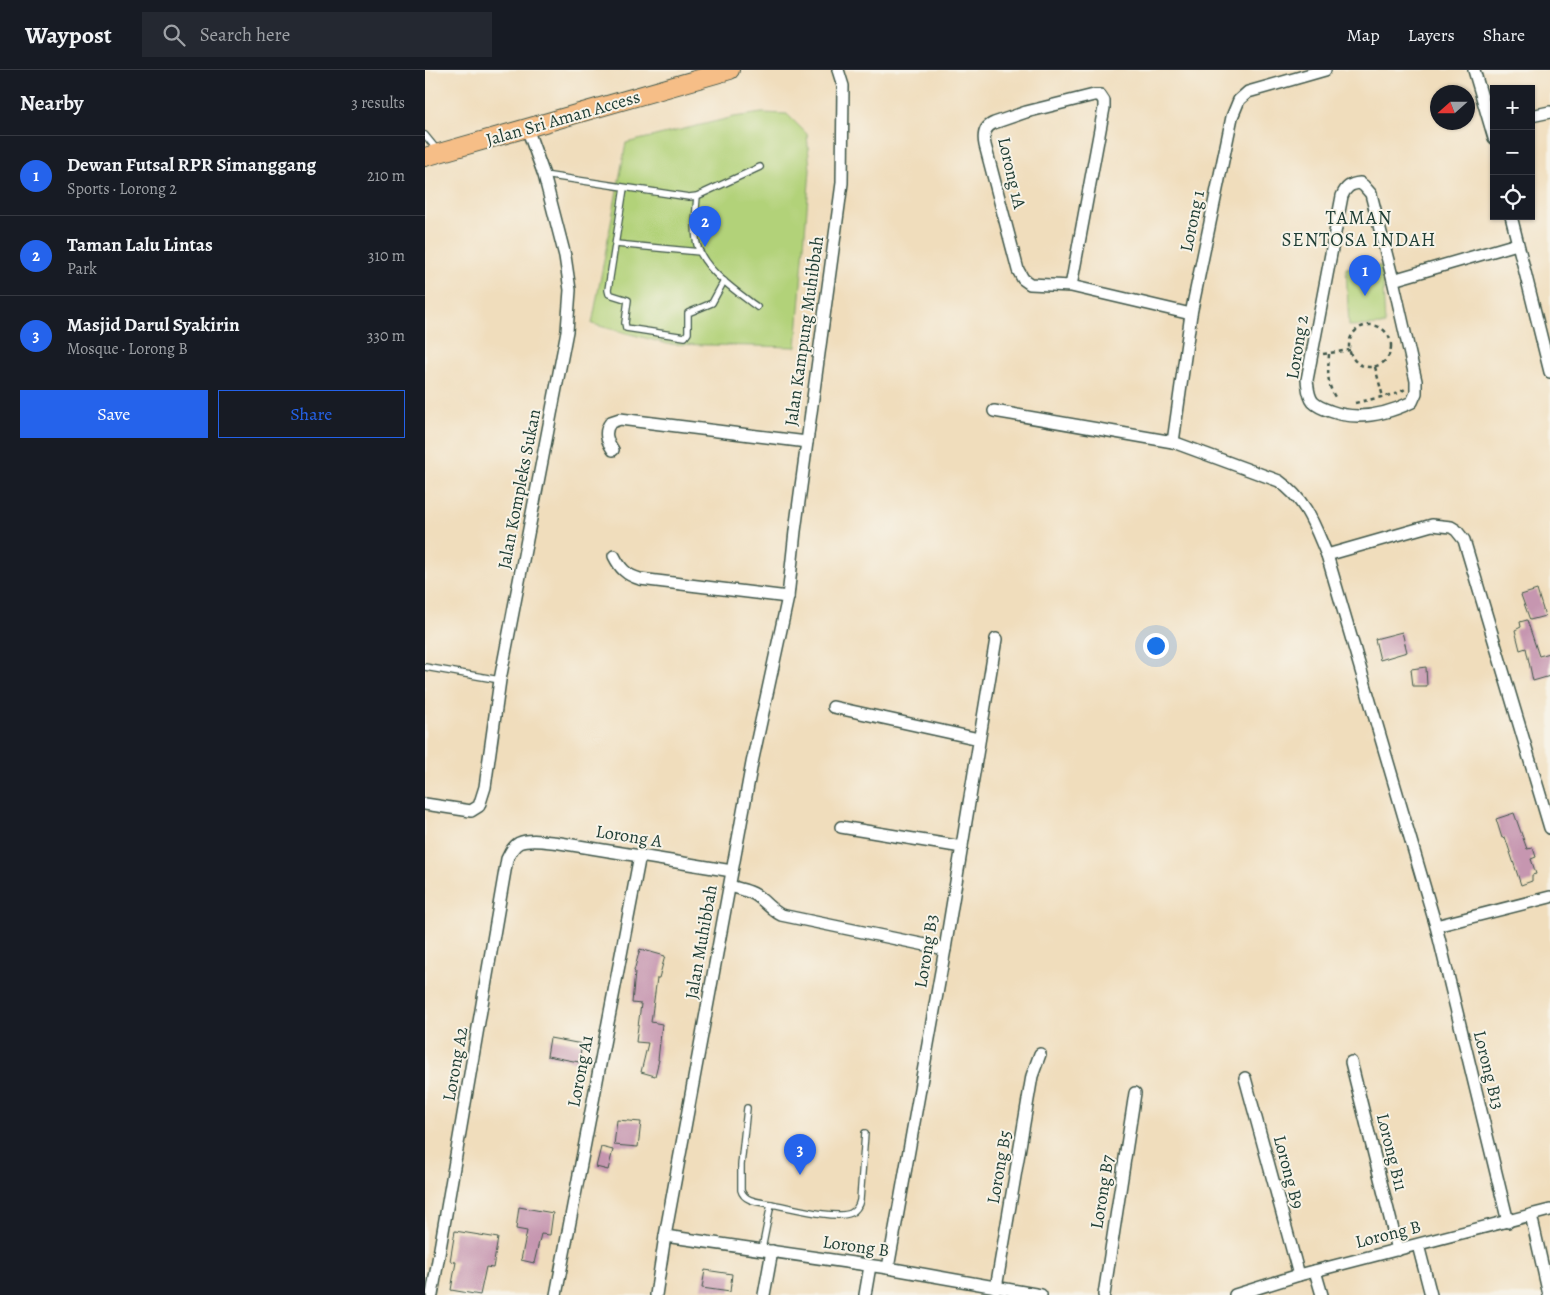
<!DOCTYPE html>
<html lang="en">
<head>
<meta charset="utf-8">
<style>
  body { margin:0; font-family:Alegreya,serif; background:#242831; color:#f1f3f6 }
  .controls { position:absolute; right:15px; top:15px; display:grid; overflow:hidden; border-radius:0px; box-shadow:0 1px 4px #0004 }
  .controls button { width:45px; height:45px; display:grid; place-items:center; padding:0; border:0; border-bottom:1px solid #363941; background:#171b24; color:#f1f3f6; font:25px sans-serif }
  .compass { position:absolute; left:1005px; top:15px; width:45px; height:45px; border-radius:50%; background:#171b24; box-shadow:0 1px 4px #0004; rotate:249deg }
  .you { position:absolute; left:730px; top:575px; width:18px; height:18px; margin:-12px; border:4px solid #fff; border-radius:50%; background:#1a73e8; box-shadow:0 0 0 8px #1a73e833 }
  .badge { display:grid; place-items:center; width:32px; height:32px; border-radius:50%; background:#2563eb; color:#fff; font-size:16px; font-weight:700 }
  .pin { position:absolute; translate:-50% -41px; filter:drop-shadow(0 1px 2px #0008) }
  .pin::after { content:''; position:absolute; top:26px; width:18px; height:15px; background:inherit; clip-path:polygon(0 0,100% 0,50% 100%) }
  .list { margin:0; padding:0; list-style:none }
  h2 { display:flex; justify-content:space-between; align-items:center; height:65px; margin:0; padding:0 20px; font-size:21px }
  h2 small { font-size:16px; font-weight:400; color:#9ea1a6 }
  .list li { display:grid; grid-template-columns:32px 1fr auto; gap:15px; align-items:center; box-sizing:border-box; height:80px; padding:0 20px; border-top:1px solid #363941 }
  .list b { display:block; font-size:19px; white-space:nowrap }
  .list p { margin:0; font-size:16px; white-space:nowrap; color:#9ea1a6 }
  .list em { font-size:16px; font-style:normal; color:#9ea1a6 }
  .actions { display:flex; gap:10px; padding:15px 20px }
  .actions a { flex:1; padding:11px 0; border:1px solid #2563eb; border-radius:0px; text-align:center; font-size:18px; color:#2563eb }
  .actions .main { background:#2563eb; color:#fff }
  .icon { flex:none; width:28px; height:28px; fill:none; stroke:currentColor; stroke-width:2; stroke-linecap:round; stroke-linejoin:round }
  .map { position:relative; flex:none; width:1125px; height:1225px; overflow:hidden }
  header { display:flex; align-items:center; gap:30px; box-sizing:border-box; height:70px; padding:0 25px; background:#171b24; border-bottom:1px solid #363941 }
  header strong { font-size:24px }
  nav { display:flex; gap:28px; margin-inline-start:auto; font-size:18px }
  .search { width:350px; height:45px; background:#242831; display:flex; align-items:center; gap:12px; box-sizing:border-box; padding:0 18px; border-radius:0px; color:#9ea1a6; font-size:19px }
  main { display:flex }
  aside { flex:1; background:#171b24 }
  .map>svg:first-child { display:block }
</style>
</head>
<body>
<header>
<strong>Waypost</strong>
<div class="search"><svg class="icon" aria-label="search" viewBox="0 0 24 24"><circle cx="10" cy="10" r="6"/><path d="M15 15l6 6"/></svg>Search here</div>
<nav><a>Map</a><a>Layers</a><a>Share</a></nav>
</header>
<main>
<aside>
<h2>Nearby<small>3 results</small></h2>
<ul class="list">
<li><span class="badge">1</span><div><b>Dewan Futsal RPR Simanggang</b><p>Sports · Lorong 2</p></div><em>210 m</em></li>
<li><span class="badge">2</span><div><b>Taman Lalu Lintas</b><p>Park</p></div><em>310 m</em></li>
<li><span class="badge">3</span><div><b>Masjid Darul Syakirin</b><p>Mosque · Lorong B</p></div><em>330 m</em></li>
</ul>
<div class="actions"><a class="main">Save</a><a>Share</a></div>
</aside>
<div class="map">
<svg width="1125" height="1225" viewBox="0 0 1125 1225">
  <rect width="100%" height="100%" fill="#f7f3e8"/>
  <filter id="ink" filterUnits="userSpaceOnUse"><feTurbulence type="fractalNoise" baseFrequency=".02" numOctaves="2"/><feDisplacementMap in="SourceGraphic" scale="10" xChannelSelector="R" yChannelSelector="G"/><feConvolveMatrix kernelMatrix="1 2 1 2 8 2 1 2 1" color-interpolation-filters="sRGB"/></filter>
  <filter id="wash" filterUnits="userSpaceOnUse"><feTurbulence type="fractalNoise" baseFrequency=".0096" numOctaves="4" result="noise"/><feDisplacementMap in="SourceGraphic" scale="20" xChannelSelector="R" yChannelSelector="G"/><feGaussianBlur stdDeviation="1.12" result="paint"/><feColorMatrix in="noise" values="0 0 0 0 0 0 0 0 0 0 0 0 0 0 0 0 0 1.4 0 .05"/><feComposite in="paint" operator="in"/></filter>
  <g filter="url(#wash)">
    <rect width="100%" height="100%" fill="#f0ddbc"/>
    <!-- green -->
    <g fill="#b2d279" stroke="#688856">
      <path d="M337,43l25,1 20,20 3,36 -14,177 -128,-3 -76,-20 34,-181 108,-26z"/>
      <path d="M957,196l3,59 -36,1 -3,-58z"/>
    </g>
    <g id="blocks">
      <!-- building -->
      <g fill="#c696b0">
        <path d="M1112,520l8,26 -15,4 -9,-25z"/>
        <path d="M1102,550l12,36 11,-3v23l-17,5 -7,-33 -6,2 -5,-20 6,-3 -1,-5z"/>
        <path d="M977,562l5,20 -27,8 -5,-21z"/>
        <path d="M1001,597l1,19h-14l-2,-17z"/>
        <path d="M1089,743l13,36 6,-1 3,9 -5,2 5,15 -4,1v6l-11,4 -16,-48 -3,1 -6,-19z"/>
        <path d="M215,879l25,7 -6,22h-2l-6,44 11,2 -4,36h1l-4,16 -14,-4 7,-29 -12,-1 5,-38 -9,-1 3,-31 -1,-1z"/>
        <path d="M125,968l32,6 -3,18 -32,-6z"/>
        <path d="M192,1050l24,2 -3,25 -24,-2z"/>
        <path d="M176,1077l12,3 -5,20 -12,-3z"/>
        <path d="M94,1137l34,6 -3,22 -9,-1 -7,29 -13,-3 6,-29 -11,-2z"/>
        <path d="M30,1161l43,7 -5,30 -7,-1 -6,28 -29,-5 5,-28 -6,-1z"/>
        <path d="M280,1200l27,4 -2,18 -28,-4z"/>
      </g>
    </g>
  </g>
  <g filter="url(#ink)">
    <use href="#blocks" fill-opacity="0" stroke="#3e5548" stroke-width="1"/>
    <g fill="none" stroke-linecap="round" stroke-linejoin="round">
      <defs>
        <g id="service">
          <path d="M0,65l13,16"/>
          <path d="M119,105l145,22 8,-1 63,-29"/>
          <path d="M199,118l-16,102 1,4 19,6 -3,23 1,5 59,9 3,-4v-20l24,-10 12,-22"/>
          <path d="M272,126c-1,14 -3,29 -1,43 3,28 40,52 61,68"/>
          <path d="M191,174l84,8"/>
          <path d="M0,597l75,13"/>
          <path d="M322,1038l-6,57v25c3,12 19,12 30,14l-9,45"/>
          <path d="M346,1134c18,3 65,16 80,9 6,-3 8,-8 9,-13l5,-67"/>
        </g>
        <g id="minor">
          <path d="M1049,0l20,68"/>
          <path d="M1106,46l19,-4"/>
          <path d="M935,113l4,3 7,8 22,86 23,101v12l-4,9c-25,12 -55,19 -82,9 -6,-2 -12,-4 -17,-9 -5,-6 -5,-15 -6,-22l35,-184c4,-9 8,-12 18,-13z"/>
          <path d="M1086,146l39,156"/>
          <path d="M968,210l124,-36"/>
          <path d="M646,216l33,-178v-7l-4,-6h-6l-68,17 -32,11c-10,4 -11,12 -9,22l33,125 5,9 7,5 41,2 120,28"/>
          <path d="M569,341l179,31 106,39c28,20 35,44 48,74l109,371 72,296"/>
          <path d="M748,372l18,-128 41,-197 7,-17 9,-8 77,-22"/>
          <path d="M188,380c-6,-9 -10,-18 -2,-28l9,-3 187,23"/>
          <path d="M902,485l105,-30 19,2 5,3 8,10 86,288"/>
          <path d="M189,486c6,12 12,19 26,23l148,18"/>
          <path d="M408,637l146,32"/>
          <path d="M0,734l46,7 8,-5 6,-19 15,-107 67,-349 3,-41 -5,-34 -21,-81 -17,-47"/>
          <path d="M416,757l121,20"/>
          <path d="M305,816c10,3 23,5 31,13 7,6 11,11 20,16l164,34"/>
          <path d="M1011,856l114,-29"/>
          <path d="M926,992l47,188"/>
          <path d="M820,1008l54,197"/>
          <path d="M1106,1145l18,80"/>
          <path d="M240,1166l223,32 153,27"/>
          <path d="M993,1175l13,50"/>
          <path d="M463,1198l57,-319 51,-310"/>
          <path d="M890,1201l7,24"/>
          <path d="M571,1218l36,-212 8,-22"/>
          <path d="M7,1225l75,-436c3,-6 6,-13 12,-16 11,-5 29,-1 41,0l172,28"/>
          <path d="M131,1225l84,-440"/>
          <path d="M231,1225l9,-59 87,-473 36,-166 7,-66 47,-348 1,-97 -5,-16"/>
          <path d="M339,1225l8,-44"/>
          <path d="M440,1225l5,-29"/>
          <path d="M679,1225l31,-202"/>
          <path d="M810,1225l64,-20 251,-65"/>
        </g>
        <path id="primary" d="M0,87l305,-87"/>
      </defs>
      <!-- service casing -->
      <use href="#service" stroke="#3e5548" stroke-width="8"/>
      <!-- minor casing -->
      <use href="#minor" stroke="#3e5548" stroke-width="14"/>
      <!-- primary casing -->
      <use href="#primary" stroke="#3e5548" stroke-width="20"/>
      <!-- path -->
      <g stroke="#3e5548" stroke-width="2.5" stroke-dasharray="4 4" stroke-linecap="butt">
        <circle cx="945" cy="276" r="21"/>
        <path d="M898,284l27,-4"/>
        <path d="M904,284c-1,19 -3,30 8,46"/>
        <path d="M950,297l8,30"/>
        <path d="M930,333l44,-10 6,-4"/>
      </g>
      <!-- service -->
      <use href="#service" stroke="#fff" stroke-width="5.5"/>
      <!-- minor -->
      <use href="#minor" stroke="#fff" stroke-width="11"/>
      <!-- primary -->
      <use href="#primary" stroke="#f6be87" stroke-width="18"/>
    </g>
  </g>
  <g text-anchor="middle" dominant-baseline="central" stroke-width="4" stroke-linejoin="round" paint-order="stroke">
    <!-- street labels -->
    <g font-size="18" fill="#1f3d34" stroke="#f7f3e8">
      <text transform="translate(138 48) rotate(-16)">Jalan Sri Aman Access</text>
      <text transform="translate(587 103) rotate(77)">Lorong 1A</text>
      <text transform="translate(767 151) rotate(-78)">Lorong 1</text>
      <text transform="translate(379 261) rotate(-82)">Jalan Kampung Muhibbah</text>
      <text transform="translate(872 277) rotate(-81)">Lorong 2</text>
      <text transform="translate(94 419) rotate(-79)">Jalan Kompleks Sukan</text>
      <text transform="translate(204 766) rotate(9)">Lorong A</text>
      <text transform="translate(276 872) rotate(-80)">Jalan Muhibbah</text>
      <text transform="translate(501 881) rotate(-81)">Lorong B3</text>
      <text transform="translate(30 994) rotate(-80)">Lorong A2</text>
      <text transform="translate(1064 1000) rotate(76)">Lorong B13</text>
      <text transform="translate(155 1001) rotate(-79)">Lorong A1</text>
      <text transform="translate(967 1082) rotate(76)">Lorong B11</text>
      <text transform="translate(574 1097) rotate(-80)">Lorong B5</text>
      <text transform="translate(864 1102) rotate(75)">Lorong B9</text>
      <text transform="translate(677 1122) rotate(-81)">Lorong B7</text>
      <text transform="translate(963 1164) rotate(-14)">Lorong B</text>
      <text transform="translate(431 1176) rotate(8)">Lorong B</text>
    </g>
    <!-- neighbourhood labels -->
    <g font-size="19" letter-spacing="1" fill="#1f3d34" stroke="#f7f3e8">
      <text x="934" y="148">TAMAN<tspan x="934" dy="22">SENTOSA INDAH</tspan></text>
    </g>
  </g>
</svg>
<div class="controls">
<button>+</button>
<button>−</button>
<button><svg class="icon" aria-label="locate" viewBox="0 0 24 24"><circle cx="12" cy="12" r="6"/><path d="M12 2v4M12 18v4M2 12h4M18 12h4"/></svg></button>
</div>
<svg class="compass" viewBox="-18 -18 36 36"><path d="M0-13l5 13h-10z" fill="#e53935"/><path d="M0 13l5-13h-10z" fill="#9ea1a6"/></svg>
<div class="you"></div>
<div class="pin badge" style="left:940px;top:226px">1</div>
<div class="pin badge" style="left:280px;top:177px">2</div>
<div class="pin badge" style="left:375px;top:1105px">3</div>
</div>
</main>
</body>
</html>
